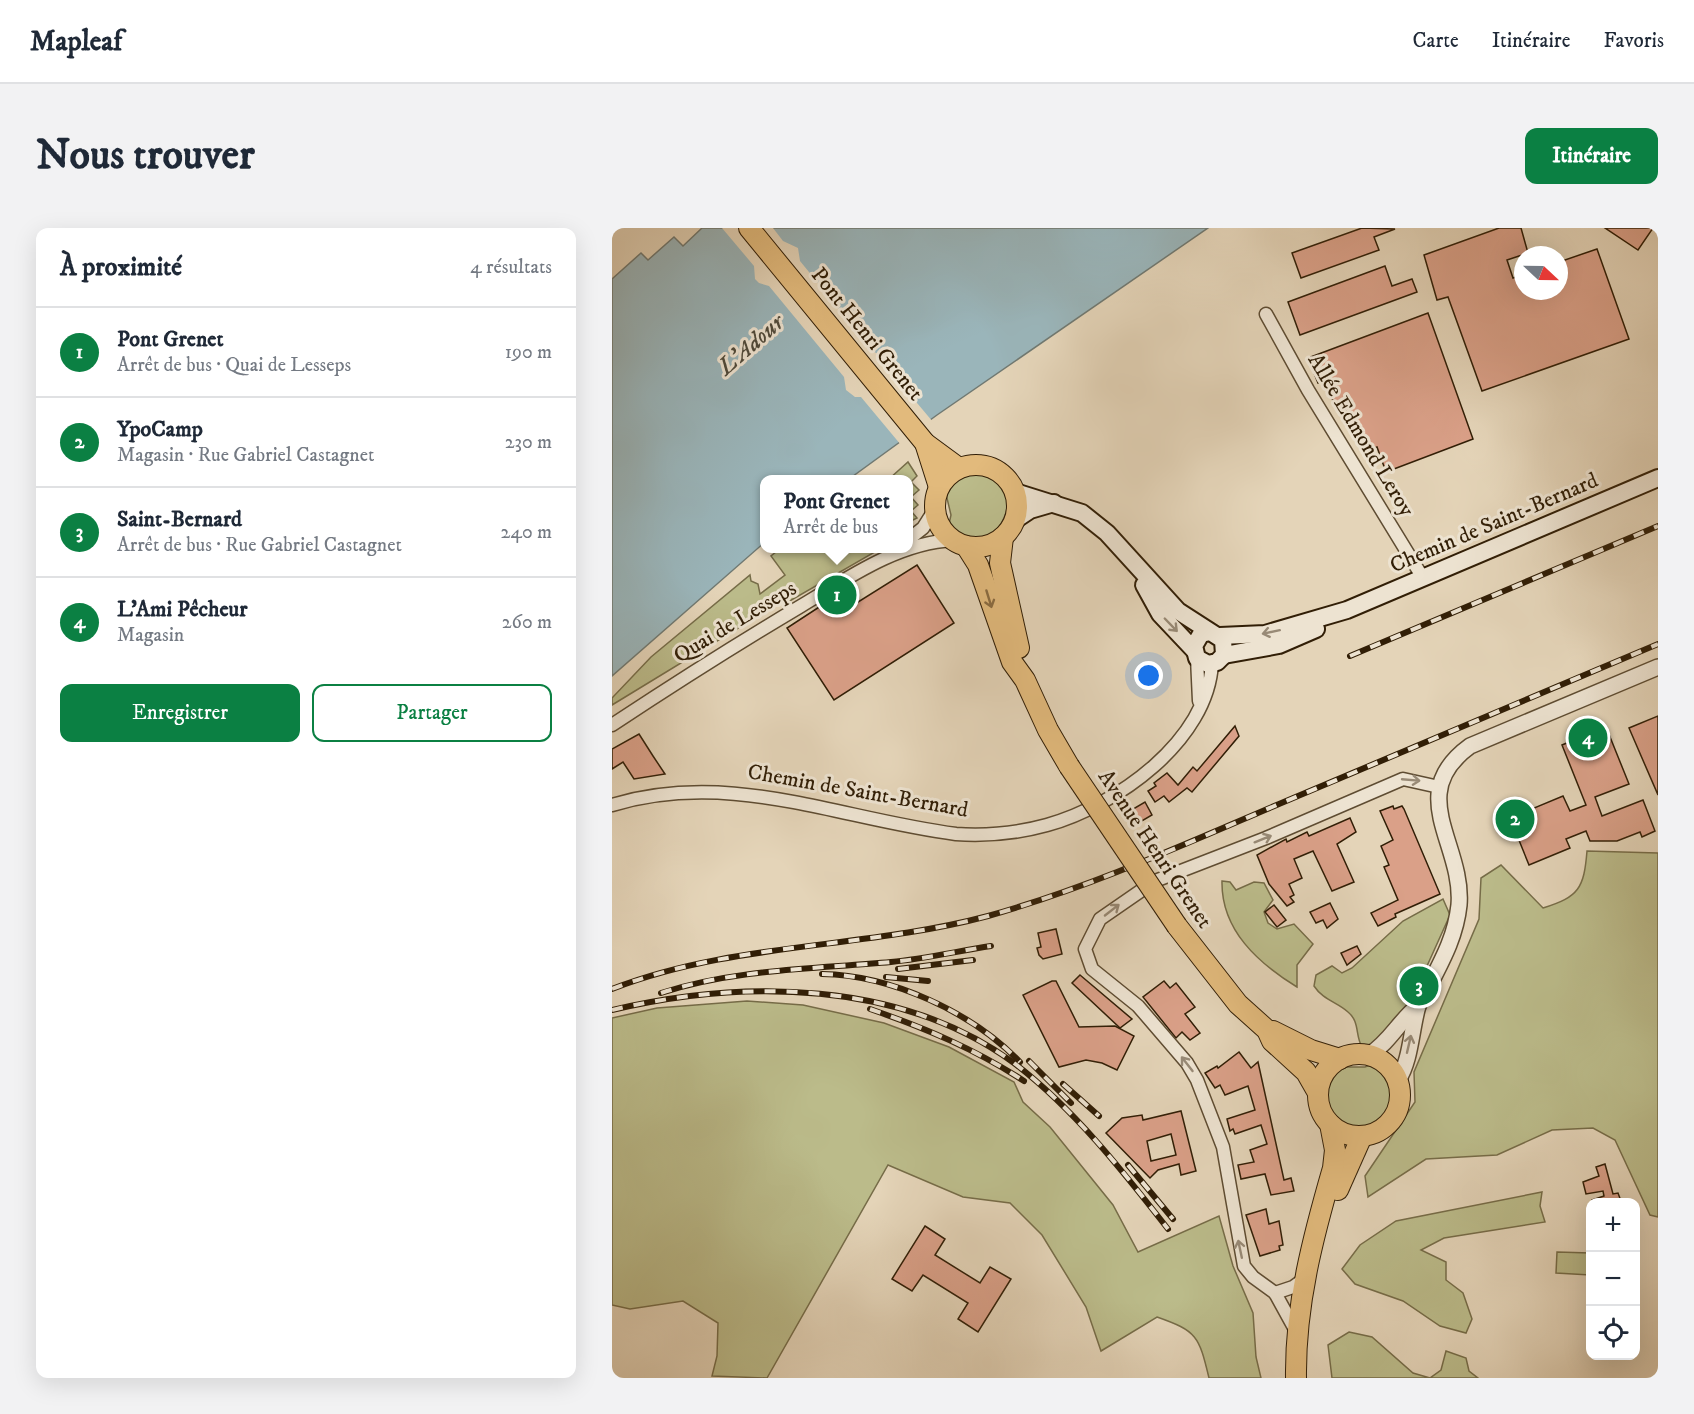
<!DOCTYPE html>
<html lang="fr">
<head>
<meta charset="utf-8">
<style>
  body { margin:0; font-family:"IM FELL DW Pica",serif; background:#f2f2f3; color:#1f2937 }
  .controls { position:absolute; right:18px; bottom:18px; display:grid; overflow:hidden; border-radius:12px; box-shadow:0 6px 24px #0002 }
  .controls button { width:54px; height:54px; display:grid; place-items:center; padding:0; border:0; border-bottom:2px solid #e0e1e3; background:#fff; color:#1f2937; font:30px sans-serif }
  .compass { position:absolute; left:902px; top:18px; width:54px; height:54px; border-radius:50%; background:#fff; box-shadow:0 6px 24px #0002; rotate:112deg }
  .you { position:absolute; left:537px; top:448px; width:21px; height:21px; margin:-15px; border:4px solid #fff; border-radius:50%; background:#1a73e8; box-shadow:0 0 0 9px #1a73e833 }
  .badge { display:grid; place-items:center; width:39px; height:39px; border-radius:50%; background:#0b8043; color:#fff; font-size:20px; font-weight:700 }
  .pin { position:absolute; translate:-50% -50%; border:3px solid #fff; box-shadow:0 2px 6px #0006 }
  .popup { position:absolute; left:148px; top:247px; width:153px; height:78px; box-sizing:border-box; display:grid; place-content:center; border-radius:12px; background:#fff; filter:drop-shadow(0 2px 4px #0005); font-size:20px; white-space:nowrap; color:#747a83 }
  .popup b { font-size:22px; color:#1f2937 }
  .popup::after { content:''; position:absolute; left:50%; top:100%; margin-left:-12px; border:12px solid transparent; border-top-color:#fff }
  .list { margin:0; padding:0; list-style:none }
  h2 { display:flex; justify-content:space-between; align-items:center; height:78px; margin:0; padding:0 24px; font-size:26px }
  h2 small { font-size:20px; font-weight:400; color:#747a83 }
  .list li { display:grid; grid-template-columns:39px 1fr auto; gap:18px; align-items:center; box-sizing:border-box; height:90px; padding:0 24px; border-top:2px solid #e0e1e3 }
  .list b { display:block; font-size:22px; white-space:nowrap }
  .list p { margin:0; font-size:20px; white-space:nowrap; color:#747a83 }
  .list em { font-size:20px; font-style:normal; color:#747a83 }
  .actions { display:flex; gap:12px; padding:18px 24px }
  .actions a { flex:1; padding:14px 0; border:2px solid #0b8043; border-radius:12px; text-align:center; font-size:21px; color:#0b8043 }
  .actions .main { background:#0b8043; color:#fff }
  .icon { flex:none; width:33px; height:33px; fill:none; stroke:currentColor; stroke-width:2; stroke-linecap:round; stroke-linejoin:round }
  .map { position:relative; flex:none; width:1046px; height:1150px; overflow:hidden; border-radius:12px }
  header { display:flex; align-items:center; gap:36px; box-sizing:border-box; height:84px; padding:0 30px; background:#fff; border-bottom:2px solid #e0e1e3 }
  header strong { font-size:28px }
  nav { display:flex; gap:33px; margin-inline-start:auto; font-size:21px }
  .intro { display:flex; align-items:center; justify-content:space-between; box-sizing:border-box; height:144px; padding:0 36px }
  h1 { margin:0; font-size:42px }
  .button { padding:15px 27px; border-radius:12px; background:#0b8043; color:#fff; font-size:21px; font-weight:700 }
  main { display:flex; gap:36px; padding:0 36px }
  aside { flex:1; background:#fff; border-radius:12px; box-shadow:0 6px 24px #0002 }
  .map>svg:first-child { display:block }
</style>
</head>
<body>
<header>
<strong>Mapleaf</strong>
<nav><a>Carte</a><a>Itinéraire</a><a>Favoris</a></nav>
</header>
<div class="intro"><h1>Nous trouver</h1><a class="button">Itinéraire</a></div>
<main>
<aside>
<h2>À proximité<small>4 résultats</small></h2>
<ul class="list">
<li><span class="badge">1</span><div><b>Pont Grenet</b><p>Arrêt de bus · Quai de Lesseps</p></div><em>190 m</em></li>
<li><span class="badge">2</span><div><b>YpoCamp</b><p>Magasin · Rue Gabriel Castagnet</p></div><em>230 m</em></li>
<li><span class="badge">3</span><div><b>Saint-Bernard</b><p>Arrêt de bus · Rue Gabriel Castagnet</p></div><em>240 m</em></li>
<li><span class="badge">4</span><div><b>L'Ami Pêcheur</b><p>Magasin</p></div><em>260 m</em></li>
</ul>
<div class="actions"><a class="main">Enregistrer</a><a>Partager</a></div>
</aside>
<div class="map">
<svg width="1046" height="1150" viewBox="0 0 1046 1150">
  <rect width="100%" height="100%" fill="#e4d4b8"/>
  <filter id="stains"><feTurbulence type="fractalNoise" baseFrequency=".00333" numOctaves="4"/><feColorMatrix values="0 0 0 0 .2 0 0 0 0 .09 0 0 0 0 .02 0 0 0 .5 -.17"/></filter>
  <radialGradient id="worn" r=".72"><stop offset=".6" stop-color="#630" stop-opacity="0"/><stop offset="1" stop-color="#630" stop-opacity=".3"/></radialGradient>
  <!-- green -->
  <g fill="#bbbb8a" stroke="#766c48" stroke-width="1.5">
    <path d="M296,234l9,14 -6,6 8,8 -8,7 7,8 -7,6 6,7 -8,4v-42l-20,-1z"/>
    <path d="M357,245c72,-5 30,103 -20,51l2,-9 -5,-21 5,-10z"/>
    <path d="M169,320l99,1 -92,53h-7l-169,103v-7l39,-41 99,-82 1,6 7,3 2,10 25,-19 -14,-19z"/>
    <path d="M975,623l71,2v364l-8,-2 -35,-75 -22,-12 -41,2 -55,25 -71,4 -58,38 -3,-21 50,-74 -1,-30 65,-153 2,-41 20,-13 42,43c36,-11 41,-20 44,-57z"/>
    <path d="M610,653l8,1 6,8 18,-8 10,1 9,17 -9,12 4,11 9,6 17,-5 19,20 -16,21v22c-39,-24 -76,-57 -75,-106z"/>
    <path d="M831,671l7,16 -42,93 -39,40 -7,-1c-7,-12 -2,-25 -14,-35 -11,-10 -25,-12 -34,-26l2,-11 16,-9 10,7 10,-5 51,-47z"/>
    <path d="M135,773l56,4 81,18 65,24 65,35 9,20 27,25 63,78 25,47 81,-36 14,50 20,47 3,44 5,21h-52c-10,-42 -12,-47 -52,-61l-56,34 -15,-44 -44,-72 -32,-32 -47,-6 -75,-32 -121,213 -55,-2 5,-20 1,-33 -35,-22 -53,8 -18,-4v-287l45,-10z"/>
    <path d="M761,836c61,39 -28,98 -45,40 -4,-15 3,-27 14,-37h23z"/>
    <path d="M930,964l-2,14 5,16 -101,16 -23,12 25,12v18l17,13 9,26 -6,14 -26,-7 -37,-25 -48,-17 -13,-15 18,-24 36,-24z"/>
    <path d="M945,1024l33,1v22l-34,-2z"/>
    <path d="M737,1104l23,5 41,36 17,5h-98l-4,-33z"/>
    <path d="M834,1123l20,7 3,13 9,7h-48l11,-8z"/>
  </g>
  <!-- water -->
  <path fill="#9ab5ba" stroke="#707972" stroke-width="1.5" d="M90,0h506l-271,187 -88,64 -84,1v62l-153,134v-397l29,-26 7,7 26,-23 9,9z"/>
  <!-- pier -->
  <path fill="#e4d4b8" d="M110,0h51l10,13 15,7 2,13 74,91 15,6 2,14 42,50 -32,23 -40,-48h-6l-9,-7 -2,-13 -75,-91 -10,-3 -4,-4 -1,-13z"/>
  <!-- building -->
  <g fill="#daa088" stroke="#311e06" stroke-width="1.5" fill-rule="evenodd">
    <path d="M750,0l33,1 -21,8 5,13 -78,28 -9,-25z"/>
    <path d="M887,0h22l7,25 -21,7 6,18 10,-3v16h36v-29l38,-13 32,90 -147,52 -34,-94 -11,3 -13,-45z"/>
    <path d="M993,0h48l-15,22z"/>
    <path d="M773,38l7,20 20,-7 5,13 -117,43 -12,-33z"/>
    <path d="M816,85l45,126 -87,33 -9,-25 -8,3 -9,-25 -8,3 -9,-25 -8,3 -10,-26 -7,3 -10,-25z"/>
    <path d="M305,337l37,58 -120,77 -47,-72 49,-32 10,-5 9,13z"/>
    <path d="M1046,488v79l-29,-67z"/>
    <path d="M623,498l4,10 -47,56 -5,-4 -18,14 -5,-6 -9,6 -7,-11 8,-5 -2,-3 13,-10 11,12 15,-18 4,4z"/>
    <path d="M994,499l23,57 -34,13 7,19 41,-16 12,31 -13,6 -2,-5 -23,9h-27l-4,-10 -20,8 4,9 -41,17 -19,-47 53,-22 7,15 16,-6 -24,-60z"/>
    <path d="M27,506l14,22 12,18 -31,5 -11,-17 -11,7v-20z"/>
    <path d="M533,574l7,13 -17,10 -7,-13z"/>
    <path d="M781,578l1,3 8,-3 2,3 36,85 -45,20 1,3 -18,9 -7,-13 27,-13 -14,-33 5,-2 -8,-19 12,-6 -13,-29z"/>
    <path d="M738,590l6,14 -19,12 17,38 -22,9 -19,-40 -19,8 8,19 -13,6 5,11 -4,2 4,5 -7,4 -18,-22 -12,-29 29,-16 1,3 20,-10 2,4z"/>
    <path d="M718,675l8,16 -11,9 -4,-8 -7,3 -6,-11z"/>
    <path d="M662,677l12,15 -9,7 -12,-15z"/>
    <path d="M444,701l6,25 -19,5 -4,-4 -2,-7 4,-1 -3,-14z"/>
    <path d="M745,718l4,8 -14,11 -6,-12z"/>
    <path d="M468,747l52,44 -12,9 -48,-45z"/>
    <path d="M440,753h4l23,46 36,-1 19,10 -17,34 -15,-7 -16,-3 -27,7 -36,-72z"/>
    <path d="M552,753l6,7 6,-5 19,24 -10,7 15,19 -10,7 -8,-8 -6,6 -33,-41z"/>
    <path d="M627,824l12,16 7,-6 26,118 7,-2 3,13 -23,4 -6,-21 -24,5 -3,-14 16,-3 -4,-12 17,-6 -6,-19 -26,9 -2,-5 -3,2 -3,-12 28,-9 -7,-24 -23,9 -5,-10 -5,3 -10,-15 12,-7 1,2z"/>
    <path d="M569,883l15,60 -15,4 -2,-11 -21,6 -8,8 -44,-45 16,-15 20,-3 1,5zM559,906l5,21 -25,6 -4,-20z"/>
    <path d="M993,936l8,30 5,-1 3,8 -28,2 -1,-3 12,-4 -1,-5 -17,3 -3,-12 16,-6 -3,-9z"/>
    <path d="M654,981l3,15 10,-3 4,24 -4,1 1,4 -20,6 -14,-41z"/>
    <path d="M313,998l20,13 -10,16 45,28 10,-16 21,12 -33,53 -20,-13 10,-16 -45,-28 -11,16 -20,-12z"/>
  </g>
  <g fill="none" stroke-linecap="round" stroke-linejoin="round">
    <defs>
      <g id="minor">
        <path d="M654,86l42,76 115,188"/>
        <path d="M297,311l14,-11 12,-19"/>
        <path d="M585,430l2,43"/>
        <path d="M0,497c62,-41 125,-81 189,-119 47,-28 96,-63 152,-66"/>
        <path d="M0,577c118,-36 227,14 344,29 30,2 62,-1 91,-9 69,-19 161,-84 165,-162"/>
        <path d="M663,1065l18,-6 11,-8"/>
        <path d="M684,1103l-21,-38 -22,-16 -9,-11 -21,-119 -26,-67 -10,-17 -49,-57 -46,-37 -7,-20 15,-30 55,-38 111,-43 137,-59 36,8"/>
      </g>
      <g id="tertiary">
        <path d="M757,827c21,-13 30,-34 49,-49"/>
        <path d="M786,852c13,-20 13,-50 20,-74 3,-8 9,-16 13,-24 13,-25 25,-48 28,-77 5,-61 -55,-111 11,-159l188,-79"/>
      </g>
      <g id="secondary">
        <path d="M403,264l67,21 25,20 71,78 45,29 1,15 -7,7 -9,2 -11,-6 -3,-12 7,-12 9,-2"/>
        <path d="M403,292l15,-10 24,-7"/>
        <path d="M532,357l16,29 34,36"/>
        <path d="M608,408l45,-2 82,-24 311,-132"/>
        <path d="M612,427l55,-10 37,-16"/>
      </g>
      <g id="primary">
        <path d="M137,0l176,215 34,25"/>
        <path d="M313,215l14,44"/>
        <circle cx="364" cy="278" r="41"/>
        <path d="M391,309l-3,26 19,85"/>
        <path d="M354,318l12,19 34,97 13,18 23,50 21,36"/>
        <path d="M565,698l61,78 29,26 5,11 34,31 12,21"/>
        <path d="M661,803l38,19 29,9"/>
        <circle cx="747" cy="867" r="41"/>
        <path d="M726,962l24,-54"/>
        <path d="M684,1150c-1,-73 17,-141 37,-210l2,-18 -5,-26"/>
      </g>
    </defs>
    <!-- minor casing -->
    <use href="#minor" stroke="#5e4c32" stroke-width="15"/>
    <!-- tertiary casing -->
    <use href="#tertiary" stroke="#5e4c32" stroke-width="18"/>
    <!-- secondary casing -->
    <use href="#secondary" stroke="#311e06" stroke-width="20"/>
    <!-- primary casing -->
    <use href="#primary" stroke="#311e06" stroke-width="22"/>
    <!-- minor -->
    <use href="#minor" stroke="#ede3d1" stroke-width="12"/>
    <!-- tertiary -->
    <use href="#tertiary" stroke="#ede3d1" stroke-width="15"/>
    <!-- secondary -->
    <use href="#secondary" stroke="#ede3d1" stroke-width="16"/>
    <!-- primary -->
    <use href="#primary" stroke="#e2ba7c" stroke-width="20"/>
    <defs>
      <g id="rail">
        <path d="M738,428l308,-130"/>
        <path d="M286,741l75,-9"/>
        <path d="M210,746c69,1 150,38 198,88"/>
        <path d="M274,749l42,4"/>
        <path d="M0,761c120,-47 252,-40 376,-73 100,-28 195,-71 291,-112 126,-53 253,-107 379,-160"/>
        <path d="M49,765c74,-24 153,-24 230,-31 33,-3 67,-11 100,-16"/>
        <path d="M258,781c55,19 105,40 154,72"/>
        <path d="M0,782c131,-31 289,-30 402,53 60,46 108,107 154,166"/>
        <path d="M417,833l42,42"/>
        <path d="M451,856l36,32"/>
        <path d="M516,937l45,54"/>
      </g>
    </defs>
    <!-- rail casing -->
    <use href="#rail" stroke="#311e06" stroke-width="6"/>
    <!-- rail -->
    <use href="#rail" stroke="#ede3d1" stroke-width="4" stroke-dasharray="11" stroke-linecap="butt"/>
    <defs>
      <path id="primary-bridge" d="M457,538l108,160"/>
    </defs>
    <!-- primary-bridge casing -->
    <use href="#primary-bridge" stroke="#311e06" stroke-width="22" stroke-linecap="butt"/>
    <!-- primary-bridge -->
    <use href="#primary-bridge" stroke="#e2ba7c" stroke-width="20"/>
  </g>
  <!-- one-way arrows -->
  <defs><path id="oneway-shaft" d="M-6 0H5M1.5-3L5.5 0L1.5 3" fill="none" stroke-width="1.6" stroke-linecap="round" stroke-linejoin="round" transform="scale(1.5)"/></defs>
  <use stroke="#8a6c41" href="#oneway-shaft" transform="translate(377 371) rotate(73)"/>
  <g stroke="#988a76">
    <use href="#oneway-shaft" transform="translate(559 397) rotate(46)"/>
    <use href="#oneway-shaft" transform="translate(659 404) rotate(168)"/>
    <use href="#oneway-shaft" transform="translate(799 552) rotate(5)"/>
    <use href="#oneway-shaft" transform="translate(651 611) rotate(-22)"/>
    <use href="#oneway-shaft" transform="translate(500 682) rotate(-38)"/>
    <use href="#oneway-shaft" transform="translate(797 816) rotate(-77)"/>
    <use href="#oneway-shaft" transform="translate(575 836) rotate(-128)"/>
    <use href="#oneway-shaft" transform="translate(628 1021) rotate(-102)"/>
  </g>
  <g text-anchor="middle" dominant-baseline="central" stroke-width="6" stroke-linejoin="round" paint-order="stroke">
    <!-- street labels -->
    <g font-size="22" fill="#311e06" stroke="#ede3d1">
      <text transform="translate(255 106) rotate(51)">Pont Henri Grenet</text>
      <text transform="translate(749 207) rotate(59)">Allée Edmond Leroy</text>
      <text transform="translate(882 295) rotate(-23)">Chemin de Saint-Bernard</text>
      <text transform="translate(123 394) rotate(-31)">Quai de Lesseps</text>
      <text transform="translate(246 563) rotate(10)">Chemin de Saint-Bernard</text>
      <text transform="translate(543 621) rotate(56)">Avenue Henri Grenet</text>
    </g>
    <!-- water labels -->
    <g font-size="24" font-style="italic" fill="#504b3c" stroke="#ede3d1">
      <text transform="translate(139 117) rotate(-41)">L'Adour</text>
    </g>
  </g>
  <rect width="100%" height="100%" filter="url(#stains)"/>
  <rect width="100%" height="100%" fill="url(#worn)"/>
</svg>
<div class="controls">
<button>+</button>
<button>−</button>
<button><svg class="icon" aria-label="locate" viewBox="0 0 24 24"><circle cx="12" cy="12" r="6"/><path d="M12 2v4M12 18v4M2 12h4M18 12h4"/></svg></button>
</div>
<svg class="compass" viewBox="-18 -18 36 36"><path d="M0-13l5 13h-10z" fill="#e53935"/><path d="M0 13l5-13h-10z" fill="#747a83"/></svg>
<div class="you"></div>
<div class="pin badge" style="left:225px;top:367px">1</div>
<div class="popup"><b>Pont Grenet</b>Arrêt de bus</div>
<div class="pin badge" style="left:903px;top:591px">2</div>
<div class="pin badge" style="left:807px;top:758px">3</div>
<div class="pin badge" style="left:976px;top:510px">4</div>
</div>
</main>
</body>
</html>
